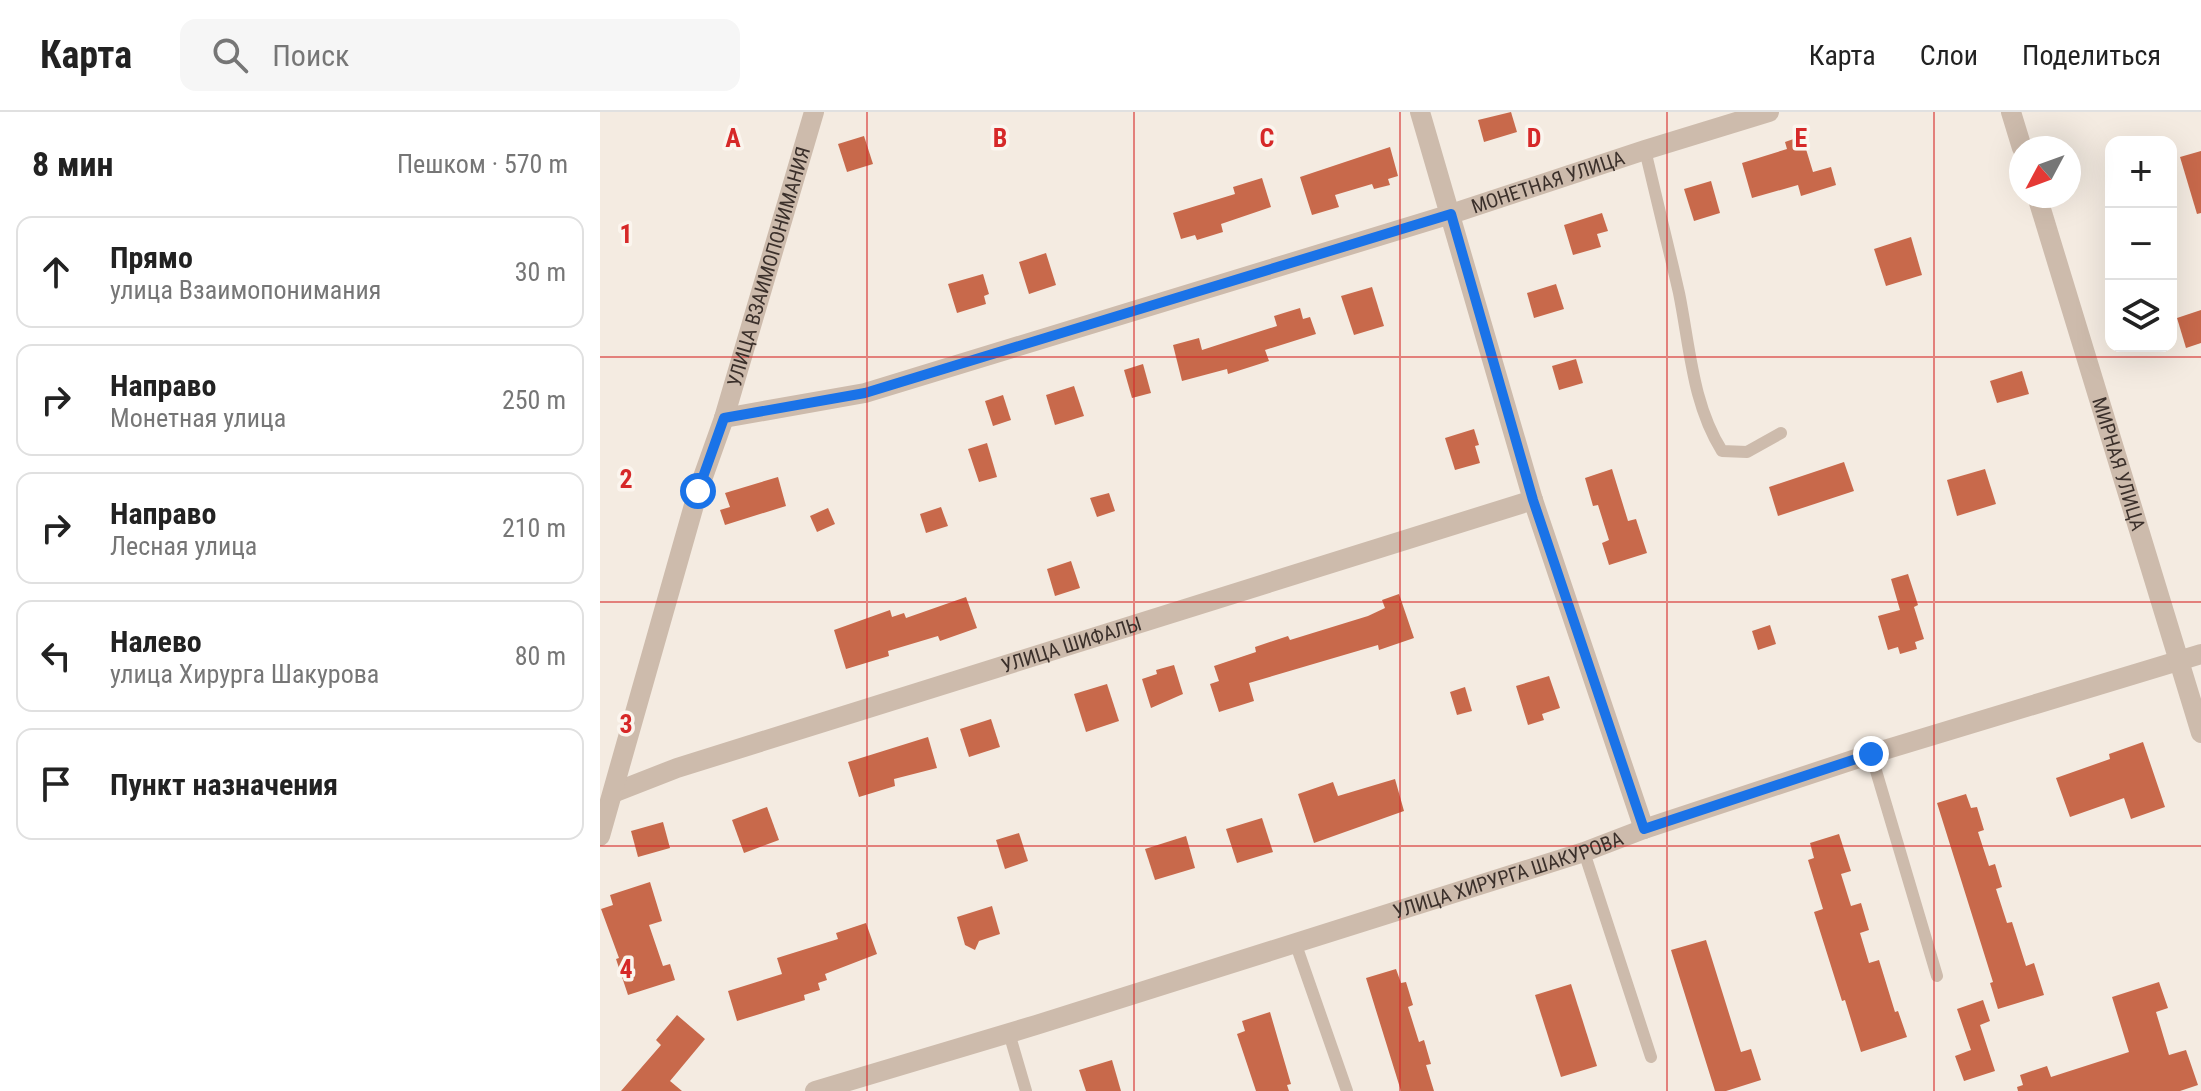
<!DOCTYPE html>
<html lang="ru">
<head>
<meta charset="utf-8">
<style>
  body { margin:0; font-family:"Roboto Condensed",sans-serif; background:#f6f6f6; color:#222 }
  .controls { position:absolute; right:24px; top:24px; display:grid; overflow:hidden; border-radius:16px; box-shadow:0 8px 32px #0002 }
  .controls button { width:72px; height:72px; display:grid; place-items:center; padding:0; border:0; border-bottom:2px solid #e0e0e0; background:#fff; color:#222; font:40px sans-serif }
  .compass { position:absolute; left:1409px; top:24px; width:72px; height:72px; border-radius:50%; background:#fff; box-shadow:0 8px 32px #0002; rotate:229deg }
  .stop { position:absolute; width:24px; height:24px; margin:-18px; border:6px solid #1a73e8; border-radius:50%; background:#fff }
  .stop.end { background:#1a73e8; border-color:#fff; box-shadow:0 2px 8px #0008 }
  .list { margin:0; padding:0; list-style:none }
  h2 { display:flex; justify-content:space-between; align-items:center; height:104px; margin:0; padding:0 32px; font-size:34px }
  h2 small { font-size:26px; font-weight:400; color:#767676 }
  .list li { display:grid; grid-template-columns:52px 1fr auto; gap:24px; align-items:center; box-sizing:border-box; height:112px; margin:0 16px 16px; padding:0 16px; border:2px solid #e0e0e0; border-radius:16px }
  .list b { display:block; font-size:30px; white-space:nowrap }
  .list p { margin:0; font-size:26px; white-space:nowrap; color:#767676 }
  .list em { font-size:26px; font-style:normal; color:#767676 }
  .icon { flex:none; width:44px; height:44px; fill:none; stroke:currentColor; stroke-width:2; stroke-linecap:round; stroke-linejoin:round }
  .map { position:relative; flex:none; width:1601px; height:979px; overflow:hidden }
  header { display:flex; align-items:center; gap:48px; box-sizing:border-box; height:112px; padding:0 40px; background:#fff; border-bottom:2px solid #e0e0e0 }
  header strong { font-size:38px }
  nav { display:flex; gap:44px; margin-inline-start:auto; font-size:28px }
  .search { width:560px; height:72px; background:#f6f6f6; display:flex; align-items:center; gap:20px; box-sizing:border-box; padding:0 28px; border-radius:16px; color:#767676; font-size:30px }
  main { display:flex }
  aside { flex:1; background:#fff }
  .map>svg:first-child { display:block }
</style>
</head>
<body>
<header>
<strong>Карта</strong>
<div class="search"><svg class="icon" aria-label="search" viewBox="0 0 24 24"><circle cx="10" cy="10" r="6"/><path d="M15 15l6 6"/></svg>Поиск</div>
<nav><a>Карта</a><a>Слои</a><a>Поделиться</a></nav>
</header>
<main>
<aside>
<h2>8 мин<small>Пешком · 570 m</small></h2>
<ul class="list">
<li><svg class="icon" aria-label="ahead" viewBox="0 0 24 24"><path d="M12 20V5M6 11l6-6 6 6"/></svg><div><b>Прямо</b><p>улица Взаимопонимания</p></div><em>30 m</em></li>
<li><svg class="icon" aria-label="right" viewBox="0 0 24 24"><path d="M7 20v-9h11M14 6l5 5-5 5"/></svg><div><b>Направо</b><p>Монетная улица</p></div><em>250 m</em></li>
<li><svg class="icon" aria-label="right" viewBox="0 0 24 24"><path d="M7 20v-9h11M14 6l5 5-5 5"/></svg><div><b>Направо</b><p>Лесная улица</p></div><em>210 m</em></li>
<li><svg class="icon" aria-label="left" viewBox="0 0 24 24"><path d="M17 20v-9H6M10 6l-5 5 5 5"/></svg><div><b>Налево</b><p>улица Хирурга Шакурова</p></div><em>80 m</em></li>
<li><svg class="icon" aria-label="arrive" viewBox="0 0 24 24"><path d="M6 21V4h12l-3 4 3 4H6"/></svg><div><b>Пункт назначения</b></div></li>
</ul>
</aside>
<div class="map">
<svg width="1601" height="979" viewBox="0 0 1601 979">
  <rect width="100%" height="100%" fill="#f4ebe1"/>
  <!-- building -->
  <g fill="#c8694b">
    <path d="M911,0l6,20 -33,10 -6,-22z"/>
    <path d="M264,24l9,28 -26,8 -9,-28z"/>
    <path d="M1202,24l11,36 18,-5 5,18 -35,11 -3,-11 -46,13 -10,-35 45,-14 -2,-7z"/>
    <path d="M790,35l8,29 -10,3 2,6 -16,4 -2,-5 -37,11 4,12 -27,8 -12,-38z"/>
    <path d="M1601,39v62l-4,1 -17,-57z"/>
    <path d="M662,66l9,29 -50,17 2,8 -26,8 -2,-5 -14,4 -8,-26 62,-19 -2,-7z"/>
    <path d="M1111,69l9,32 -26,8 -10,-32z"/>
    <path d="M1002,101l6,18 -11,3 4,13 -28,8 -9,-30z"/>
    <path d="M1311,125l11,38 -36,11 -12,-37z"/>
    <path d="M446,141l10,32 -27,9 -10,-32z"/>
    <path d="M383,162l6,20 -5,2 2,8 -29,9 -9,-29z"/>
    <path d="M956,172l8,25 -30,9 -7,-25z"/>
    <path d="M772,175l12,39 -30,9 -13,-39z"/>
    <path d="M700,196l3,11 7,-2 6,17 -51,16 4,11 -41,13 -1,-5 -45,12 -9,-36 26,-7 3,12 75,-24 -3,-10z"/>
    <path d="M1601,198v33l-15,5 -9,-30z"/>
    <path d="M976,247l7,24 -24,7 -7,-24z"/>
    <path d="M543,252l8,29 -19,5 -8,-28z"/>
    <path d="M1422,259l7,23 -32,9 -7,-22z"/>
    <path d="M474,274l10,30 -29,9 -9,-30z"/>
    <path d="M403,283l8,25 -18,6 -8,-25z"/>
    <path d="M874,317l5,16 -4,1 5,17 -25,7 -10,-32z"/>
    <path d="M387,331l10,34 -18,5 -11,-33z"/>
    <path d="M1244,350l10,29 -76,25 -9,-29z"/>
    <path d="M1012,357l16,52 8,-2 11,34 -38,12 -7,-22 7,-3 -11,-35 -5,1 -8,-28z"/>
    <path d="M1385,357l11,35 -39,12 -10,-36z"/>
    <path d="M178,365l8,29 -61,19 -5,-15 10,-3 -5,-14z"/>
    <path d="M509,381l6,18 -18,6 -7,-19z"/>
    <path d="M341,395l7,19 -22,7 -6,-19z"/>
    <path d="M228,396l7,16 -18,8 -7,-16z"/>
    <path d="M471,449l9,27 -25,8 -8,-27z"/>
    <path d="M1308,462l10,31 -4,2 10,32 -9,3 2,7 -17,5 -2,-7 -10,3 -10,-34 22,-6 -9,-31z"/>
    <path d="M799,482l15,44 -35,12 -1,-5 -129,38 5,18 -35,11 -9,-28 9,-3 -5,-15 42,-14 -1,-5 33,-11 2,4 78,-24 17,-8 -3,-8z"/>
    <path d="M366,485l11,31 -37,13 -2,-5 -50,15 1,5 -43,13 -12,-39 56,-20 2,7 12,-4 2,5z"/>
    <path d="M1170,513l6,19 -18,6 -6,-19z"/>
    <path d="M574,553l9,29 -32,14 -9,-29 15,-5 -1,-4z"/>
    <path d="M949,564l11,32 -18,6 2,6 -16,5 -12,-39z"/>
    <path d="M507,572l12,37 -33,11 -12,-38z"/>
    <path d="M865,575l7,24 -15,4 -7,-23z"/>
    <path d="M391,607l9,28 -31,10 -9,-28z"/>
    <path d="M328,625l9,31 -43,11 1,7 -36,11 -11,-35z"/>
    <path d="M1543,630l22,65 -34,12 -7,-21 -54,19 -14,-39 54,-19 -1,-5z"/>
    <path d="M795,667l9,32 -90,32 -16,-49 35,-12 5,14z"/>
    <path d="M1366,682l5,14 6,-1 7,23 -6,2 11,34 6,-2 7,23 -6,2 11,34 5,-1 14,44 8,-3 10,32 -46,14 -8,-26 3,-1 -56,-179z"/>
    <path d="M167,695l12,33 -35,13 -12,-33z"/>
    <path d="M662,706l11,34 -36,11 -11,-34z"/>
    <path d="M63,710l7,26 -32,9 -7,-26z"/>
    <path d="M419,721l9,28 -23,8 -9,-29z"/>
    <path d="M1239,722l12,37 -10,3 10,32 10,-3 8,27 -9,3 9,30 10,-3 16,52 3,-1 9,26 -46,15 -16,-52 -3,1 -28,-89 9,-3 -15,-49 6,-2 -4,-15z"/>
    <path d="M586,724l9,32 -40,12 -10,-31z"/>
    <path d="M50,770l12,39 -13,4 14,41 7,-2 5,16 -47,15 -12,-36 3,-1 -18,-49 12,-4 -3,-10z"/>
    <path d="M392,794l8,28 -21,7 -4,9 -10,-5 -8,-28z"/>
    <path d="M266,811l11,31 -52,20 2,6 -9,3 2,7 -16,5 1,5 -68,21 -9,-30 54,-17 -5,-16 61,-19 -2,-6z"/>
    <path d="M1106,828l35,112 10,-3 10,31 -35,11h-11l-44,-141z"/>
    <path d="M796,857l5,14 5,-1 7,23 -5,2 11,35 5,-2 7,24 -5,1 8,26h-33l-35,-113z"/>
    <path d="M1559,870l9,26 -12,4 13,43 17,-5 12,35 -18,6h-162l-1,-4 6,-2 -3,-10 27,-9 4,11 78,-25 -17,-55z"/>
    <path d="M971,872l26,82 -36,11 -26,-82z"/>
    <path d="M1383,888l7,21 -10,4 15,46 -31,10 -9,-25 16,-6 -14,-41z"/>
    <path d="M670,900l21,72 -4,1 2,6h-33l-19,-57 8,-3 -3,-10z"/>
    <path d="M77,903l28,24 -35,42 12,10h-61l40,-46 -5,-5z"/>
    <path d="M512,948l9,31h-35l-7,-21z"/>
  </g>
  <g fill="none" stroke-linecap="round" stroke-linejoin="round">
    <!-- service -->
    <g stroke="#cdbbac" stroke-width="12">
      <path d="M1045,38c11,47 23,95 34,143 11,54 13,110 43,158l25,1 34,-19"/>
      <path d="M1271,642l66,222"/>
      <path d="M984,740l67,205"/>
      <path d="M695,830l52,149"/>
      <path d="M409,921l17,58"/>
    </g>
    <!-- minor -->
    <g stroke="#cdbbac" stroke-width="20">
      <path d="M820,0l113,388 111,329"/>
      <path id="s1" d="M124,306l141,-25 586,-179 194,-64 124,-38"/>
      <path id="s2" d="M13,681l64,-25 856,-268"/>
      <path id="s3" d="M0,724l98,-345 26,-73 90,-306"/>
      <path id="s4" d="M215,979l221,-66 548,-173 60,-23 227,-75 330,-100"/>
    </g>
    <!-- tertiary -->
    <g stroke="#cdbbac" stroke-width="20">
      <path d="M1411,0l11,36"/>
      <path id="s5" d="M1437,84l164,537"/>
    </g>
  </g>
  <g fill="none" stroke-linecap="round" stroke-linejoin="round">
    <!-- route -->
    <path stroke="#1a73e8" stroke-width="10" d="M98,379l26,-73 141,-25 586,-179 82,286 111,329 227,-75"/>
  </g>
  <!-- grid -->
  <path fill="none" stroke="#d62828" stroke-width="2" stroke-opacity="0.55" d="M267,0v979M534,0v979M800,0v979M1067,0v979M1334,0v979M0,245h1601M0,490h1601M0,734h1601"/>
  <g text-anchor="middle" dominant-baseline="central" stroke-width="7" stroke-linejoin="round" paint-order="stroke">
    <!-- street labels -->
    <g font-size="20" fill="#3b302b" stroke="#fbf5ee">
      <text stroke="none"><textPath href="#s1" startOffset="858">МОНЕТНАЯ УЛИЦА</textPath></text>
      <text stroke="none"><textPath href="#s3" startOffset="594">УЛИЦА ВЗАИМОПОНИМАНИЯ</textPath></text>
      <text stroke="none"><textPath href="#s5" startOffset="280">МИРНАЯ УЛИЦА</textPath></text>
      <text stroke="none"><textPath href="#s2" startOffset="482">УЛИЦА ШИФАЛЫ</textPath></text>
      <text stroke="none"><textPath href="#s4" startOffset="726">УЛИЦА ХИРУРГА ШАКУРОВА</textPath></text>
    </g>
  </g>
  <g font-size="26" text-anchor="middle" font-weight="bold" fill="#d62828" stroke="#fbf5ee" stroke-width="7" stroke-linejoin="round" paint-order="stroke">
    <text x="133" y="35">A</text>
    <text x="400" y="35">B</text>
    <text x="667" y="35">C</text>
    <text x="934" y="35">D</text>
    <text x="1201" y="35">E</text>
    <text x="26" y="131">1</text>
    <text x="26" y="376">2</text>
    <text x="26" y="621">3</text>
    <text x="26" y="866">4</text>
  </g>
</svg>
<div class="controls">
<button>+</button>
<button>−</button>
<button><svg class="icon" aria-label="layers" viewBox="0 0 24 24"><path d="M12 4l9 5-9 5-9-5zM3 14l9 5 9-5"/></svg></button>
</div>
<svg class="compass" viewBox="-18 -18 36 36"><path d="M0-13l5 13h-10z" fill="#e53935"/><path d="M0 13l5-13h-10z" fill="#767676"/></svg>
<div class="stop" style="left:98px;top:379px"></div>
<div class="stop end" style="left:1271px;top:642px"></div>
</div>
</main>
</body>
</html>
